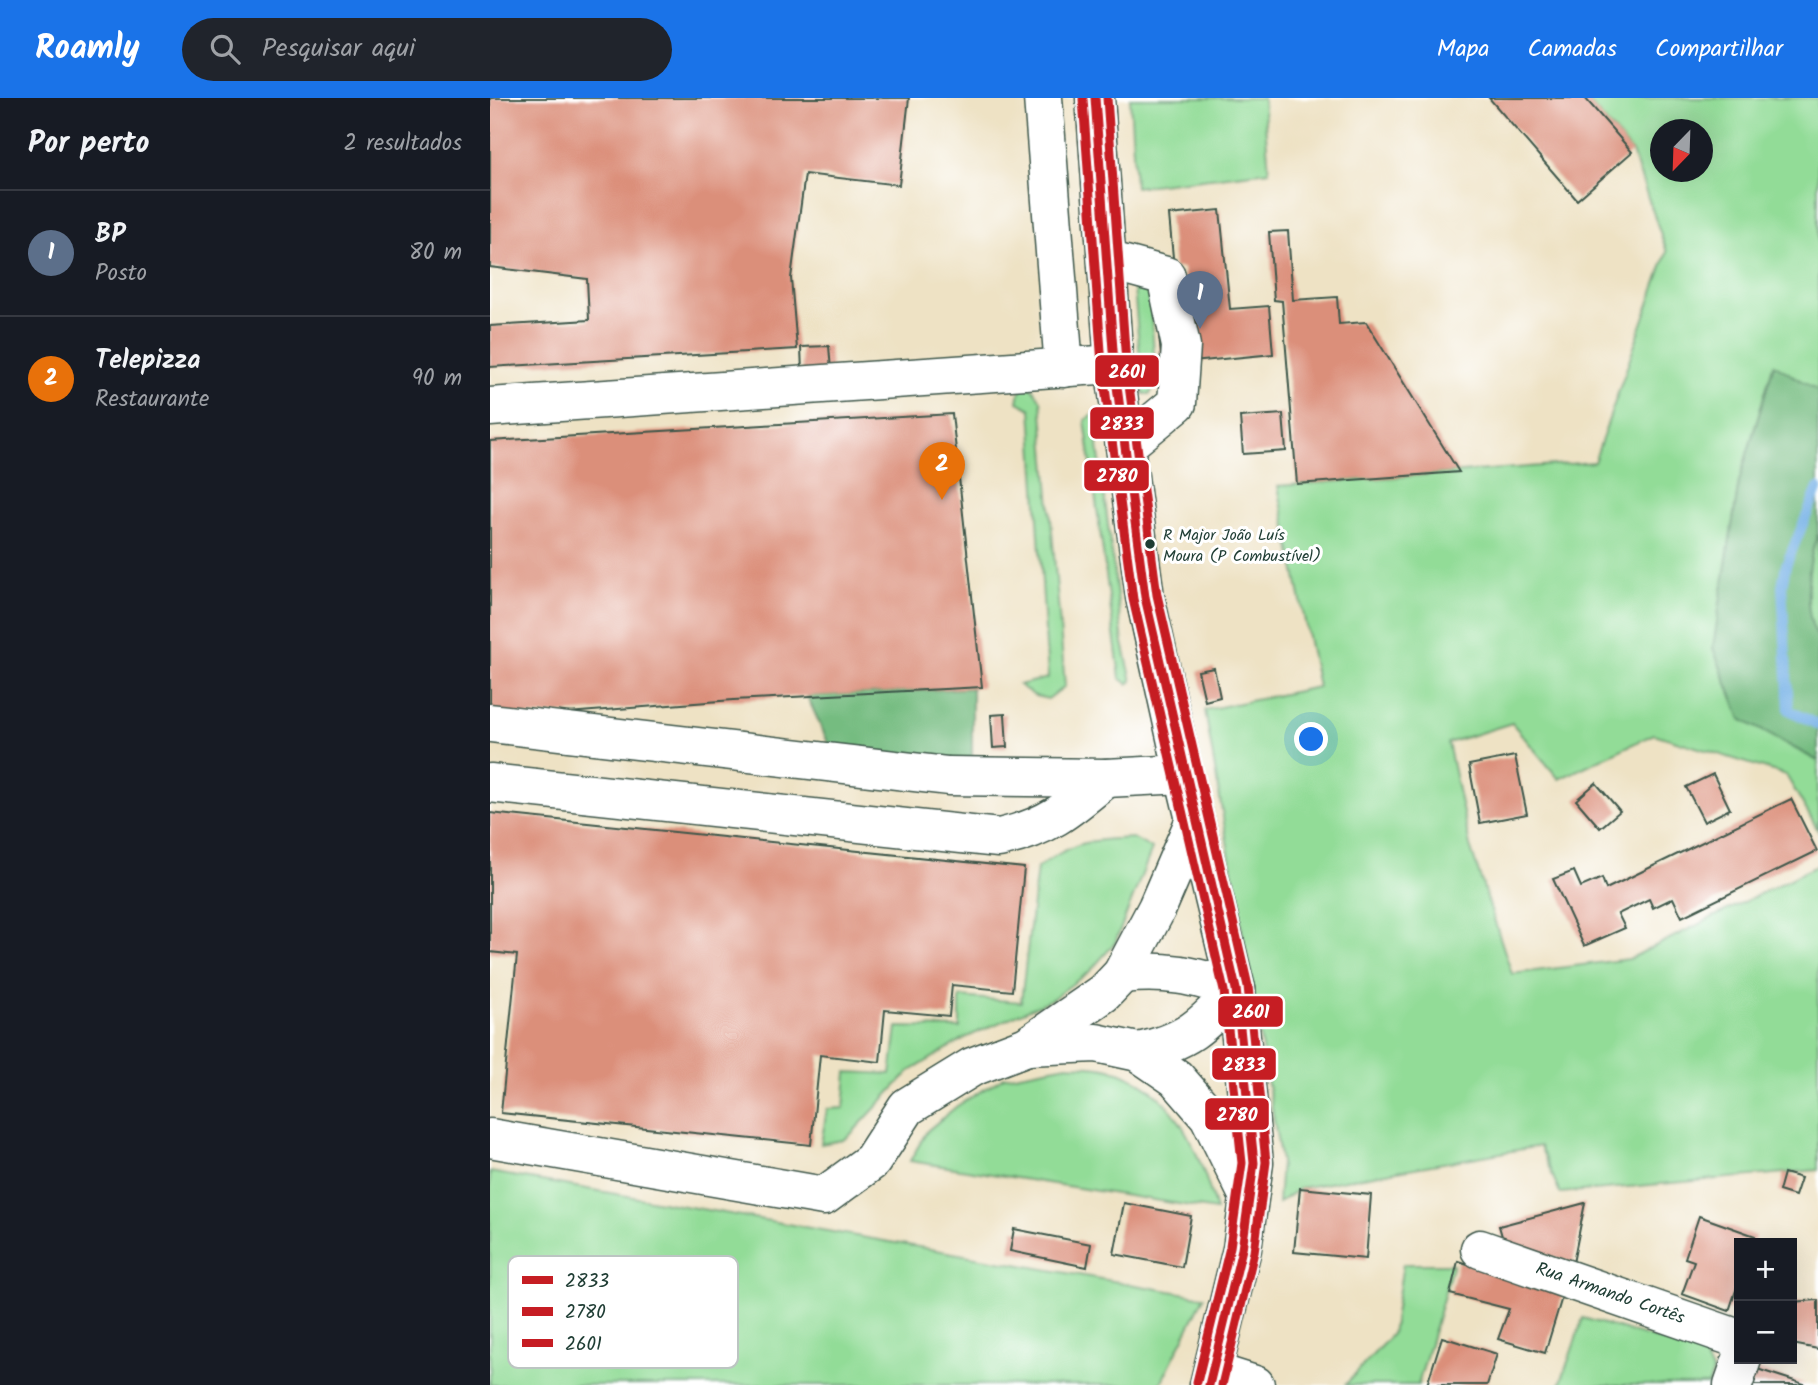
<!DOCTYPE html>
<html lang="pt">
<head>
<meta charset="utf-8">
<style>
  body { margin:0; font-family:Kalam,sans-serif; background:#20242c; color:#f1f3f6 }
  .controls { position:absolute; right:21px; bottom:21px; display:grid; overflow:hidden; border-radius:0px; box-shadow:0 7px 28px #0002 }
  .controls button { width:63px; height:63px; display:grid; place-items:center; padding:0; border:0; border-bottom:2px solid #363941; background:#171b24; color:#f1f3f6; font:35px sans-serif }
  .compass { position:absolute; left:1160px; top:21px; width:63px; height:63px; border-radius:50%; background:#171b24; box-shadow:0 7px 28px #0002; rotate:203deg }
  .you { position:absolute; left:822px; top:642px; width:24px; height:24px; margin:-18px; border:5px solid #fff; border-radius:50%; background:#1a73e8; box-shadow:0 0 0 10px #1a73e833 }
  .badge { display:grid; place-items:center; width:46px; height:46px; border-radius:50%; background:#1a73e8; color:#fff; font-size:23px; font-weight:700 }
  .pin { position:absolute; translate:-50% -58px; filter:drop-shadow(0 2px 4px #0008) }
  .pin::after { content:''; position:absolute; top:37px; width:24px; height:21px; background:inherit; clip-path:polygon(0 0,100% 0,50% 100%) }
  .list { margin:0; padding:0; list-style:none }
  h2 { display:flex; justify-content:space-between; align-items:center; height:91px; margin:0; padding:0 28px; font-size:30px }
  h2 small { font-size:23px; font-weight:400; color:#9ea1a6 }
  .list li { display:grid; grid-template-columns:46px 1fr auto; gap:21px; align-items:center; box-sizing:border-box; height:126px; padding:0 28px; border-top:2px solid #363941 }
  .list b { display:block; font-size:26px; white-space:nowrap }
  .list p { margin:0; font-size:23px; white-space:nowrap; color:#9ea1a6 }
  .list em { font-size:23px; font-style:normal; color:#9ea1a6 }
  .icon { flex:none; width:38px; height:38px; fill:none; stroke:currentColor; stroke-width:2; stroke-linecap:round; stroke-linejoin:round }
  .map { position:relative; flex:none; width:1328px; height:1287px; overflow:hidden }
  header { display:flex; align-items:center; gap:42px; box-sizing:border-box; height:98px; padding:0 35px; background:#1a73e8; color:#fff }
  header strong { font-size:33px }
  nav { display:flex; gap:38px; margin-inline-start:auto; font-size:24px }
  .search { width:490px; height:63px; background:#20242c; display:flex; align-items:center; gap:18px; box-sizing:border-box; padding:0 24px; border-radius:38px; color:#9ea1a6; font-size:26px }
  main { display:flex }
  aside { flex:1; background:#171b24 }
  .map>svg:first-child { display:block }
</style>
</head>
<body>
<header>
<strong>Roamly</strong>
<div class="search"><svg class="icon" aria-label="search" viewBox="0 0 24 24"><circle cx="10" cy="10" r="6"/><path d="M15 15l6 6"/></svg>Pesquisar aqui</div>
<nav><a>Mapa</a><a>Camadas</a><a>Compartilhar</a></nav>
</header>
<main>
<aside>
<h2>Por perto<small>2 resultados</small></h2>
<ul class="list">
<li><span class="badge" style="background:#5c6f8a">1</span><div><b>BP</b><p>Posto</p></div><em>80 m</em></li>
<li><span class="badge" style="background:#e8710a">2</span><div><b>Telepizza</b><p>Restaurante</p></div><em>90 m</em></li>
</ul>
</aside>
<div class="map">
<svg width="1328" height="1287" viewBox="0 0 1328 1287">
  <rect width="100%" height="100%" fill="#fff"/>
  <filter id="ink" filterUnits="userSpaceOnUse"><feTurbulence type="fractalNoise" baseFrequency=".0143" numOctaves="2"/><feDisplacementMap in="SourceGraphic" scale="14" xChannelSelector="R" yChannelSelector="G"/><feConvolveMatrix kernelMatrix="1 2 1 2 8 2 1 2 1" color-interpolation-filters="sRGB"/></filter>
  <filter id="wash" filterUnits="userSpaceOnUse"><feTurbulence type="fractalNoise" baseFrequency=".00686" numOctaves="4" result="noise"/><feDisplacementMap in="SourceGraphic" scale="28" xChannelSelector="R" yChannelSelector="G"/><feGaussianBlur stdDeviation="1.57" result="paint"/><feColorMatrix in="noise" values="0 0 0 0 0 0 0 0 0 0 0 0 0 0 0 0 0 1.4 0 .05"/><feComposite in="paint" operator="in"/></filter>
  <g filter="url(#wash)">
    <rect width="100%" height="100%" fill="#eee2c4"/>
    <!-- green -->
    <g fill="#92dc97" stroke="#588c66" stroke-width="2" fill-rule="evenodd">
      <path d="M640,0h133l6,73 -134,16z"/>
      <path d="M1095,0h233v293l-45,-26 -34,117 -26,166 28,71 77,42v69l-32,-55 -132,-41 -95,45 -47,-56 -64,20 22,103 42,128 117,-15 189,-94v305l-258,23 -20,-47 -240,42 -22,15 3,-41 -76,-452 113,-23 -40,-201 316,-24 73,-210 -35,-100zM1170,32h42v42h-42z"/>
      <path d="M644,190l13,4 3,6 6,84 -6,12h-7z"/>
      <path d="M531,288l11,2 9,12 24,286 -17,13 -13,-3 -16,-11 29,-7 -17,-269 -13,-7z"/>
      <path d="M604,316l29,229 9,38 -4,3 -8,-6 -35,-258z"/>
      <path d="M1328,436v103c-16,-22 -11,-78 0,-103z"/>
      <path d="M643,740l19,11 -37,94 -25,28 -38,28 -87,39 -56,34 -57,61 -9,7 -22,4 6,-35 17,-1 3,-36 44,2 6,-47 63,1v-31l61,5 16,-134c37,-27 52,-28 96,-30z"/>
      <path d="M577,967c14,1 30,0 43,4 67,20 88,81 106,141l-306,-49 17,-30 30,-25 47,-29z"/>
      <path d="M0,1074l714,125 -44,88h-670z"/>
      <path d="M913,1166h50l-35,121h-73l47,-51z"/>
      <path d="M1093,1220l118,34 12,20 -5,13h-148z"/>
    </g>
    <!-- forest -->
    <g fill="#75bc80" stroke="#4a7c5a" stroke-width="2">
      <path d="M1284,266l44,27v143c-11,25 -16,81 0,103v124l-77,-42 -28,-71 26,-166z"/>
      <path d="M482,590v76l-141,-15 -24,-53z"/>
    </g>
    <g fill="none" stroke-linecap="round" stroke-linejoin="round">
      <!-- stream -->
      <path stroke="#74b1e6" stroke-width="10" d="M1328,390l-32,77 -4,21 7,124 29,15"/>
    </g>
    <g id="blocks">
      <!-- building -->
      <g fill="#db8f7a">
        <path d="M0,0h419l-10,87 -94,-11 -14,104 6,71 -307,18v-41l99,-6 -2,-41 -97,-12z"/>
        <path d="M999,0h96l47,54 -55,48z"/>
        <path d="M730,112l10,99 39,-3 4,48 -111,11 -5,-49 31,-2 -5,-46h-9l-5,-53z"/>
        <path d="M798,133l5,69 44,-3 2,27 27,-2 93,150 -162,12 -15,-183 -8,-1 -5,-68z"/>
        <path d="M339,248l2,24 -29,2 -1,-25z"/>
        <path d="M462,316l30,273 -249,13 -243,19v-278z"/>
        <path d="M793,316l3,37 -43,3 -3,-37z"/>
        <path d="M724,570l6,29 -15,4 -7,-30z"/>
        <path d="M515,616l2,33 -14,1 -2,-33z"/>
        <path d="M1025,658l12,58 -47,9 -11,-58z"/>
        <path d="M1223,676l17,35 -26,13 -18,-35z"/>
        <path d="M1106,685l24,28 -20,17 -24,-28z"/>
        <path d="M1301,701l26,52 -135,66 -9,-19 -20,10 -4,-9 -31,15 7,14 -41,18 -31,-67 21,-8 7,16 21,-9 4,11z"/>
        <path d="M0,715l534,55 -12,123 -60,-6 -3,31 -64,-6 -5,52 -60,-7 -9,90 -310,-32 16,-158 -27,-3z"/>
        <path d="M1294,1075l17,5 -6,18 -16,-5z"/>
        <path d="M810,1090l71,7 -5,64 -72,-7z"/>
        <path d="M634,1105l67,13 -9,51 -68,-13z"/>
        <path d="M1095,1105l-12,60 -69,-20 -5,-17z"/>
        <path d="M1209,1118l56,20 -2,7h-14v38l-10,30 -47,-17 12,-33 -9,-3z"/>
        <path d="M524,1131l77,15 -4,23 -77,-16z"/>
        <path d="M968,1163l105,33 -18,59 -47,-14 11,-30 -59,-15z"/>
        <path d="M1328,1202v49l-26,-5v-42z"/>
        <path d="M952,1239l55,17 -10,31h-60z"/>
        <path d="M1264,1270l50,16v1h-56z"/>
      </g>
    </g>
  </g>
  <g filter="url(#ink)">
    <use href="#blocks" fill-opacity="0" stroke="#3e564a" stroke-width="2"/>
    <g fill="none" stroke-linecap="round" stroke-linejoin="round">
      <defs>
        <g id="minor">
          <path d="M553,0l21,270"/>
          <path d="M605,0l19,266 31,233 39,177 52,215 18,174 -12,86 -33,136"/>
          <path d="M617,162l59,16 15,70 -4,57 -52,43"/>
          <path d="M0,309l624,-43"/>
          <path d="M0,625l458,53 158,2 78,-4"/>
          <path d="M0,685l509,55c48,-10 70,-29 107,-60"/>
          <path d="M632,876c44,-5 72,2 114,15 -34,37 -47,52 -98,63"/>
          <path d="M537,948l69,-3 42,9 38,26 33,38 37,75"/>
          <path d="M0,1040l334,58 48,-35 35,-54 65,-40 55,-21 77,-53 18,-19 35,-66 38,-88"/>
          <path d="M990,1151l259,90"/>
          <path d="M724,1274l41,13"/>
          <path d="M1243,1287l9,-26"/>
        </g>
      </defs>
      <!-- minor casing -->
      <use href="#minor" stroke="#3e564a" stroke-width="41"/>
      <!-- minor -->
      <use href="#minor" stroke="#fff" stroke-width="38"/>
      <defs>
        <path id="bus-1" d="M605,0l19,266 31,233 91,392 18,174 -12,86 -33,136"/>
        <path id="bus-2" d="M593,1l19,266 31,234 91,392 18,172 -12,84 -33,135"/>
        <path id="bus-3" d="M617,0l19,265 31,232 91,391 18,176 -12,90 -32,133"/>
      </defs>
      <!-- bus-1 casing -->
      <use href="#bus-1" stroke="#fff" stroke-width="14"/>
      <!-- bus-2 casing -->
      <use href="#bus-2" stroke="#fff" stroke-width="14"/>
      <!-- bus-3 casing -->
      <use href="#bus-3" stroke="#fff" stroke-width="14"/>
      <!-- bus-1 -->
      <use href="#bus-1" stroke="#c61d23" stroke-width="9"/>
      <!-- bus-2 -->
      <use href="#bus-2" stroke="#c61d23" stroke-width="9"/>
      <!-- bus-3 -->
      <use href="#bus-3" stroke="#c61d23" stroke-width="9"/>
    </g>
  </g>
  <!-- markers -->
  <circle fill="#1f3d34" stroke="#fff" stroke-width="2.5" cx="660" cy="446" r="6"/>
  <g text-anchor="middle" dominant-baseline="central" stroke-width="6" stroke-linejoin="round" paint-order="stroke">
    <!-- bus labels -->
    <g font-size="16" fill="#1f3d34" stroke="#fff" text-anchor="start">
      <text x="673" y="437">R Major João Luís<tspan x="673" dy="21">Moura (P Combustível)</tspan></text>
    </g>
    <!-- street labels -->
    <g font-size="18" fill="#1f3d34" stroke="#fff">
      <text transform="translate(1120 1196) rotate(19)">Rua Armando Cortês</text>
    </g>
  </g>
  <!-- legend -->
  <rect x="18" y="1158" width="230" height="112" rx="10" fill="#fff" stroke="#bcc5c2" stroke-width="2"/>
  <rect x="32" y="1178" width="31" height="8" fill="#c61d23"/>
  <rect x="32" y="1209" width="31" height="9" fill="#c61d23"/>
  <rect x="32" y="1241" width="31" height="8" fill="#c61d23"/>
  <g font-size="19" fill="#1f3d34">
    <text x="75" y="1189">2833</text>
    <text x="75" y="1220">2780</text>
    <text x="75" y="1252">2601</text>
  </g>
  <g stroke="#fff" stroke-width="2.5">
    <rect x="604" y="256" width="66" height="34" rx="7" fill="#c61d23"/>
    <rect x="599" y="308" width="66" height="34" rx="7" fill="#c61d23"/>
    <rect x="593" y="361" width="67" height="33" rx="7" fill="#c61d23"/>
    <rect x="727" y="897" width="67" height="33" rx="7" fill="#c61d23"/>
    <rect x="721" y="949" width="66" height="34" rx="7" fill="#c61d23"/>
    <rect x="714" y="999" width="66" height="34" rx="7" fill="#c61d23"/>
  </g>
  <g font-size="19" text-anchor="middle" font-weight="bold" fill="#fff">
    <text x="637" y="280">2601</text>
    <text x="632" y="332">2833</text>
    <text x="627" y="384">2780</text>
    <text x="761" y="920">2601</text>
    <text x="754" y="973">2833</text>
    <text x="747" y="1023">2780</text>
  </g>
</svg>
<div class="controls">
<button>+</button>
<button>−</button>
</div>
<svg class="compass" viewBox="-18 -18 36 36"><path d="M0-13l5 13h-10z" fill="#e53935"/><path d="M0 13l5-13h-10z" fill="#9ea1a6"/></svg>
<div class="you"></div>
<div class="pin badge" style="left:710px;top:231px;background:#5c6f8a">1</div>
<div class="pin badge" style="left:452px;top:402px;background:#e8710a">2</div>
</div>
</main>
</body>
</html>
